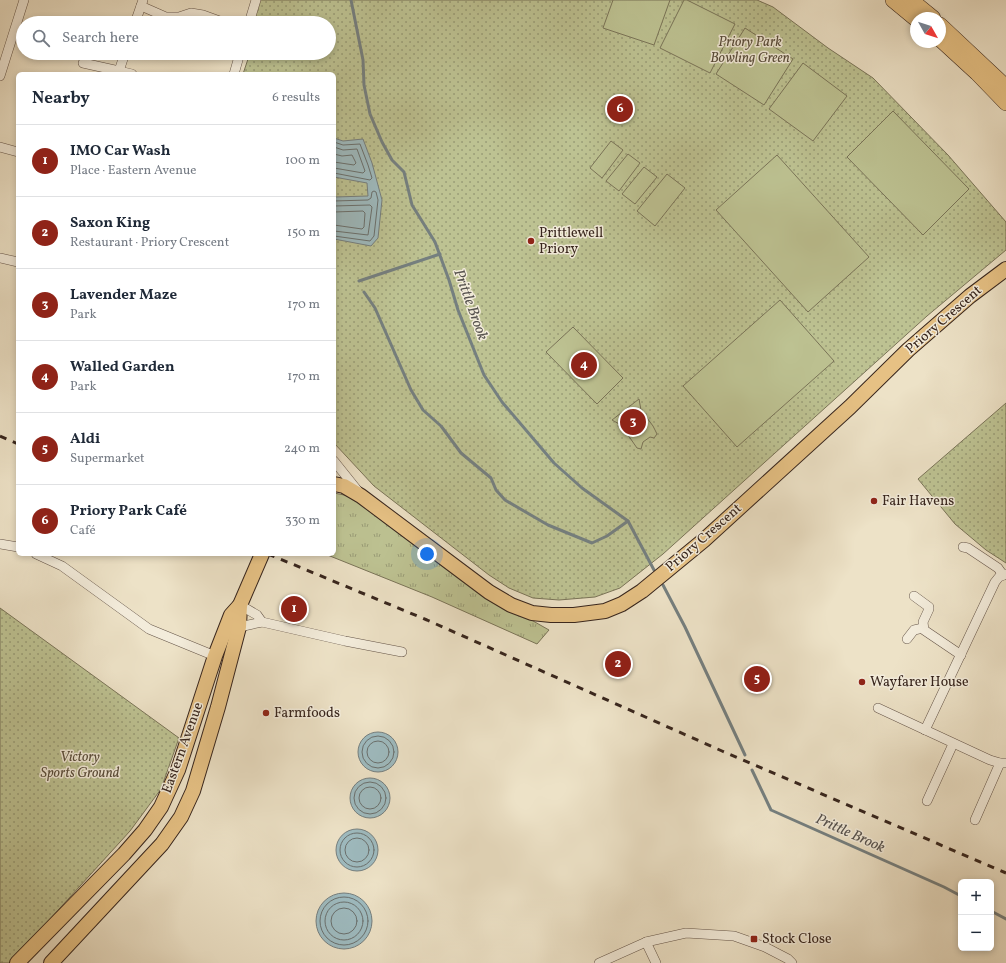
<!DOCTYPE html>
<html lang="en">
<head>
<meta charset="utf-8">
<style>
  body { margin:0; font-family:Vollkorn,serif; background:#f2f2f3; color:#1f2937 }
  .controls { position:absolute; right:12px; bottom:12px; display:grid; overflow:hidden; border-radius:6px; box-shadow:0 2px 6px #0003 }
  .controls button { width:36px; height:36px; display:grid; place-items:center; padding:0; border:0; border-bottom:1px solid #e0e1e3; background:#fff; color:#1f2937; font:20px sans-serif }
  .compass { position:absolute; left:910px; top:12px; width:36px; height:36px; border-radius:50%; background:#fff; box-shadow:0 2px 6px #0003; rotate:129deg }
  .you { position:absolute; left:427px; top:554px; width:14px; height:14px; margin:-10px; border:3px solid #fff; border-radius:50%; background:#1a73e8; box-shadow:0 0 0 6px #1a73e833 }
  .badge { display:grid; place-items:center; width:26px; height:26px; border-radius:50%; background:#8f2418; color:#fff; font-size:13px; font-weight:700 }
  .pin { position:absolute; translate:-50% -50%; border:2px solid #fff; box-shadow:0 1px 4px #0006 }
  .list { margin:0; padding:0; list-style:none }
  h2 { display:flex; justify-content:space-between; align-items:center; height:52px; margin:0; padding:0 16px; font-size:17px }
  h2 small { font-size:13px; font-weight:400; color:#747a83 }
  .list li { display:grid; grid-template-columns:26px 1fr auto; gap:12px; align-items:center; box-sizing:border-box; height:72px; padding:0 16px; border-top:1px solid #e0e1e3 }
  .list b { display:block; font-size:15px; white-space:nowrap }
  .list p { margin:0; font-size:13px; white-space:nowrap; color:#747a83 }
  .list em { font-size:13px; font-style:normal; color:#747a83 }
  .icon { flex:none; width:22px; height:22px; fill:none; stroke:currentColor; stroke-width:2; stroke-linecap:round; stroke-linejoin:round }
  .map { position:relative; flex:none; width:1006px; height:963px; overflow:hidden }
  .search { position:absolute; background:#fff; box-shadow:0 2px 6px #0003; left:16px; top:16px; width:320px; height:44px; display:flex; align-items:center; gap:10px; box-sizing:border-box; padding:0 14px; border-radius:22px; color:#747a83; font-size:15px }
  .panel { position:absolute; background:#fff; box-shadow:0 2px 6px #0003; left:16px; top:72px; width:320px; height:484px; border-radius:6px }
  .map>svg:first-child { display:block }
</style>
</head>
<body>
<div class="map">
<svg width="1006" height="963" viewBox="0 0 1006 963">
  <defs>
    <pattern id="grass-tufts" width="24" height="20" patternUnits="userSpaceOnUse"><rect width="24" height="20" fill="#bdc292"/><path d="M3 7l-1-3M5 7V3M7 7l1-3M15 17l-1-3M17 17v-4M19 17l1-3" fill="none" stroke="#9a9d77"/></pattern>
    <pattern id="park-dots" width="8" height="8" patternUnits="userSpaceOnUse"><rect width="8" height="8" fill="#bdc292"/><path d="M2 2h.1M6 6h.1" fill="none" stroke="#9a9d77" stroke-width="1.8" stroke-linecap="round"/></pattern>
  </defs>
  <rect width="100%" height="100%" fill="#ede2c7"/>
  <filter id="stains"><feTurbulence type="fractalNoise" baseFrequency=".005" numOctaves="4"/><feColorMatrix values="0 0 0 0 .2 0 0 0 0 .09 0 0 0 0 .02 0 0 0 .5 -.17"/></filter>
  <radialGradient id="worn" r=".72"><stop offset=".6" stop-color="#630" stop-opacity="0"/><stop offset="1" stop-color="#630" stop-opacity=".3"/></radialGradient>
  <!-- grass -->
  <path fill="url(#grass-tufts)" stroke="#7a7458" d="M334,493l10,2 14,6 129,94 62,35 -12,14 -105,-47 -107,-43h9z"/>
  <!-- park -->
  <g fill="url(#park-dots)" stroke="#7a7458">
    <path d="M260,0h497l16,7 55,41 45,30 75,77 58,67v28l-79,66 -264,238 -43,34 -25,9 -36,3 -26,-2 -24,-10 -20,-13 -115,-89 -40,-43v-369h-91l7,-21h79v-30h-76z"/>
    <path d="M1006,403v160l-20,-13 -31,-26 -37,-45z"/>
    <path d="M0,608l179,130 -18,51 -31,42 -120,132h-10z"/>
  </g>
  <!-- garden -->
  <g fill="#bdc292" stroke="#7a7458">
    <path d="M613,0h57l-16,45 -51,-17z"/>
    <path d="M684,0h3l48,24 -25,49 -50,-25z"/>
    <path d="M745,28l48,31 -29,46 -48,-31z"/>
    <path d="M803,63l44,33 -34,45 -44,-32z"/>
    <path d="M893,111l76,78 -46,46 -76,-78z"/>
    <path d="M611,141l12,9 -21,28 -12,-10z"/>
    <path d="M628,154l12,9 -21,28 -13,-10z"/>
    <path d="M777,155l92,102 -61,55 -92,-102z"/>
    <path d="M644,167l13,10 -22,27 -13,-10z"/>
    <path d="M667,174l18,14 -30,38 -18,-15z"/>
    <path d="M780,300l54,61 -97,86 -54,-61z"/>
    <path d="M573,327l50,51 -26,26 -51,-52z"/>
    <path d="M639,399l2,11 12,16 4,8 -3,4 -4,-1 -7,5 -2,7 -4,-1 -16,-23 -9,-5z"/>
  </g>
  <!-- water -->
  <g fill="#9ebbc0" stroke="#757f7f">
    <path d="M334,138l9,3 20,-2 9,24 10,37 -4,38 -7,8 -37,-7v-42l34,-1 -1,-13 -33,-6z"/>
    <circle cx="584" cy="365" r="7"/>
    <circle cx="378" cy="752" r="20"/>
    <circle cx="370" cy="798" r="20"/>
    <circle cx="357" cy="850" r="21"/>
    <circle cx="344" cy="921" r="28"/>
  </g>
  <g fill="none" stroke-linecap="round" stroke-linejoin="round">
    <!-- shore -->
    <g stroke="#6a706e" stroke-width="1">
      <path d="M334,142l9,3 17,-1 8,21 4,13 -2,2 -36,-7"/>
      <path d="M334,147l9,3 14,-1 8,22 -2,2 -29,-5"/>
      <path d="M334,154l8,2 10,-1 4,8 -2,2 -20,-3"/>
      <path d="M334,201l34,-1 3,-2 1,-6 2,-1 2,1 2,8 -4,36 -4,5 -36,-5"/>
      <path d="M334,206l36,-1 2,2 -4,28 -34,-4"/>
      <path d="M334,212l29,-1 2,2 -1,14 -2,2 -28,-4"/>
      <circle cx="378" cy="752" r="16"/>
      <circle cx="378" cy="752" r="11"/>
      <circle cx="370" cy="798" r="16"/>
      <circle cx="370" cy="798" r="11"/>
      <circle cx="357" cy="850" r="17"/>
      <circle cx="357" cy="850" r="12"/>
      <circle cx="344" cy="921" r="24"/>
      <circle cx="344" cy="921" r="19"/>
      <circle cx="344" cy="921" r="13"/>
    </g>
    <!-- stream -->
    <g stroke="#757f7f" stroke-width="3">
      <path d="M351,0l12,60 1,25 6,29 12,28 10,18 12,12 8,33 23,37 14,38 9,30 26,65 18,27 52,61 28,25 46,33 26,49"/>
      <path d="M359,281l81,-27"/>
      <path d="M364,292l11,16 36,82 12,20 18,16 20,27 30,25 5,12 9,10 43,25 44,18 15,-7 21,-15"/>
      <path d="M663,585l22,42 60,128"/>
      <path d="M752,770l19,40 173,77 17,9"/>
      <path d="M991,911l15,8"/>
    </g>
    <defs>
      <g id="minor">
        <path d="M141,6l25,11h13l12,-4 12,2 22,8"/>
        <path d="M135,23l8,-23"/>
        <path d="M249,23l7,-23"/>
        <path d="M125,53l-6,18 13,3"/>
        <path d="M83,63l36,8"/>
        <path d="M234,74l6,-21"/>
        <path d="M0,76l24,-76"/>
        <path d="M0,147l18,5"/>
        <path d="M0,258l18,4"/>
        <path d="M334,461l24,30"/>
        <path d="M0,544l18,3"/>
        <path d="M963,547l5,1 30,20 5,7"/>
        <path d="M36,554l26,12 87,63 66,27"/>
        <path d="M914,596l15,11v2l-6,13 1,8 37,25"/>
        <path d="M240,605l17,10 5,7"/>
        <path d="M239,627l23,-5 83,19 57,11"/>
        <path d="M907,639l7,-9 9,-2"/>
        <path d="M878,708l112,52 10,3h6"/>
        <path d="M925,730l70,-148 4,-5 7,-3"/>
        <path d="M927,801l26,-57"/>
        <path d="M975,820l25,-57"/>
        <path d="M646,942l10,21"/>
        <path d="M599,963l47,-21 40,-9 48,3 31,11 23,12 4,4"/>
      </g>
      <g id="primary">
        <path d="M334,484l10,2 17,10 128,96 22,13 21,8 19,2h23l31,-4 17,-7 20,-13 62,-51 146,-133 58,-57 62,-54 36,-27"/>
        <path d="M17,963l107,-109 21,-24 16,-23 17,-37 37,-114 16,-41 9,-10 22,-51"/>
        <path d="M51,963l111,-119 19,-27 12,-26 25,-84 21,-80 1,-22"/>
      </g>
      <g id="trunk">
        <path d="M893,0l23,19"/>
        <path d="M911,0l22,18"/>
        <path d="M940,25l66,62"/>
        <path d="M940,39l37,34 29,30"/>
      </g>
    </defs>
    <!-- minor casing -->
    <use href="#minor" stroke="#645448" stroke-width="10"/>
    <!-- primary casing -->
    <use href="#primary" stroke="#37251d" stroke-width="16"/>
    <!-- trunk casing -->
    <use href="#trunk" stroke="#37251d" stroke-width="16"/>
    <!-- minor -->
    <use href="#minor" stroke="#f3ecdb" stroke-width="9"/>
    <!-- primary -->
    <use href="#primary" stroke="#e6c184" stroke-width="14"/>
    <!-- trunk -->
    <use href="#trunk" stroke="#e6c184" stroke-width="15"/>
    <!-- rail -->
    <g stroke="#37251d" stroke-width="3" stroke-dasharray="7 7" stroke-linecap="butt">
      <path d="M0,436l18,8"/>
      <path d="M268,554l159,66 295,131 284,122"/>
    </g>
  </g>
  <!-- markers -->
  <g fill="#8f2418" stroke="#f3ecdb" stroke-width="1.5">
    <circle cx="531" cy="241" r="4"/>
    <circle cx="874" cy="501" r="4"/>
    <circle cx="862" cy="682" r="4"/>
    <circle cx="266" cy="713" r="4"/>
    <rect x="750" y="935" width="8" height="8" rx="2"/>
  </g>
  <g text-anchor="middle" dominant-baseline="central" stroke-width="3" stroke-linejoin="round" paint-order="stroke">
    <!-- park labels -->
    <g font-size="14" font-style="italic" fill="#584c3a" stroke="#f3ecdb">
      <text x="750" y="42">Priory Park<tspan x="750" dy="16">Bowling Green</tspan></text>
      <text x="80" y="757">Victory<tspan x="80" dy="16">Sports Ground</tspan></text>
    </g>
    <!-- poi labels -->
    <g font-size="14" fill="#37251d" stroke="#f3ecdb" text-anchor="start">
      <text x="539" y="233">Prittlewell<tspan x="539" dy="16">Priory</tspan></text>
      <text x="882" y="501">Fair Havens</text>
      <text x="870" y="682">Wayfarer House</text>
      <text x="274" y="713">Farmfoods</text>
      <text x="762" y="939">Stock Close</text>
    </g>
    <!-- street labels -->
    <g font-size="14" fill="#37251d" stroke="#f3ecdb">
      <text transform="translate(944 320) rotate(-41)">Priory Crescent</text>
      <text transform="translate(704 538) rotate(-41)">Priory Crescent</text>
      <text transform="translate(183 748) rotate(-70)">Eastern Avenue</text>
    </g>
    <!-- water labels -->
    <g font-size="15" font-style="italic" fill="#56524e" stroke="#f3ecdb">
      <text transform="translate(470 305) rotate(70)">Prittle Brook</text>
      <text transform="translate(850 834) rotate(24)">Prittle Brook</text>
    </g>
  </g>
  <rect width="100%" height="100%" filter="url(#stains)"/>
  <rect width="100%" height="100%" fill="url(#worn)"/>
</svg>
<div class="controls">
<button>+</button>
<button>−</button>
</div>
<svg class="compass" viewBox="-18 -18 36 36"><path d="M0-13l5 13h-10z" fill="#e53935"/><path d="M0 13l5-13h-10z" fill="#747a83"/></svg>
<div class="you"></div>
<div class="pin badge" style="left:294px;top:609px">1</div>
<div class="pin badge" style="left:618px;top:664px">2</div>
<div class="pin badge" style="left:633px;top:422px">3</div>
<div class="pin badge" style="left:584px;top:365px">4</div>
<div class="pin badge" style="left:757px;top:679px">5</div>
<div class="pin badge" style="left:620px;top:109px">6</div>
<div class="search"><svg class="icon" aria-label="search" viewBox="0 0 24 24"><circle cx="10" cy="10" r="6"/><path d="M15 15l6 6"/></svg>Search here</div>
<section class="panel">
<h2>Nearby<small>6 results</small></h2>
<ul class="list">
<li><span class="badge">1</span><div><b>IMO Car Wash</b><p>Place · Eastern Avenue</p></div><em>100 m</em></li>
<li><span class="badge">2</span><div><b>Saxon King</b><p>Restaurant · Priory Crescent</p></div><em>150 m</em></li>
<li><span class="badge">3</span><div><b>Lavender Maze</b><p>Park</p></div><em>170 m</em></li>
<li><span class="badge">4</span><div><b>Walled Garden</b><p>Park</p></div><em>170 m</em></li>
<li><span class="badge">5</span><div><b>Aldi</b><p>Supermarket</p></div><em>240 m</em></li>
<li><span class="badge">6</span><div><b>Priory Park Café</b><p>Café</p></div><em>330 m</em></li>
</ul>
</section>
</div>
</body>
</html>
